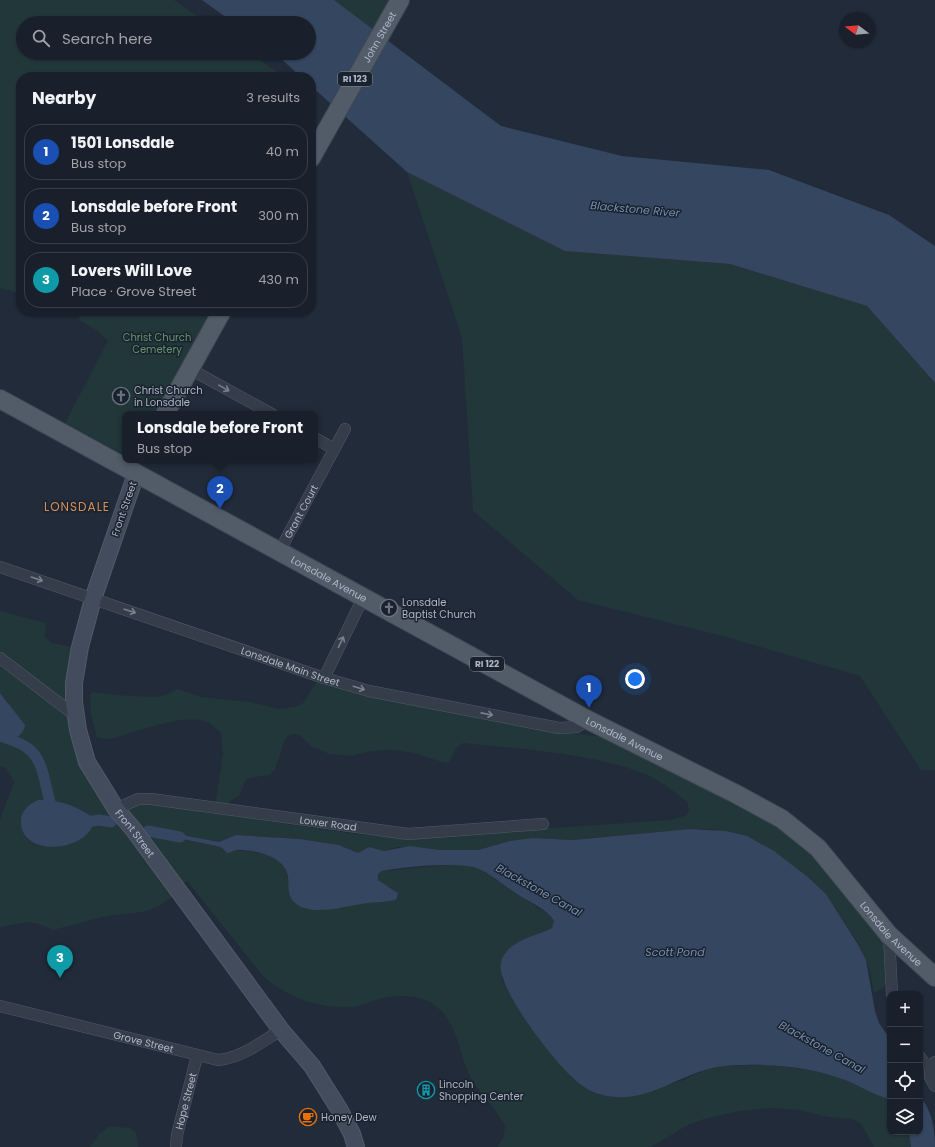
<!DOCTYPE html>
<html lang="en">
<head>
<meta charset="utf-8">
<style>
  body { margin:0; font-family:Poppins,sans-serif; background:#262d37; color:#f1f3f6 }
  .controls { position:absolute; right:12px; bottom:12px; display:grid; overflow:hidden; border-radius:8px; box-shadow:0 1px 3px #0004 }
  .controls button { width:36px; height:36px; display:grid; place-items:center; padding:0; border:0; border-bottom:1px solid #373e47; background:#19202b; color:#f1f3f6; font:20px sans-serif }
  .compass { position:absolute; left:839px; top:12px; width:36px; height:36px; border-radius:50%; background:#19202b; box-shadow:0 1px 3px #0004; rotate:286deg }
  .you { position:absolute; left:635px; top:679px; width:14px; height:14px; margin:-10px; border:3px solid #fff; border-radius:50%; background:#1a73e8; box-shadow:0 0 0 6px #1a73e833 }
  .badge { display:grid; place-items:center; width:26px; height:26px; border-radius:50%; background:#81aef9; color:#fff; font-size:13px; font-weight:700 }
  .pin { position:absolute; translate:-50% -33px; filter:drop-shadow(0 1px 2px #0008) }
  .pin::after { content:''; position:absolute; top:21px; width:14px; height:12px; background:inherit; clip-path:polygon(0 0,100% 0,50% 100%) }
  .popup { position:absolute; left:122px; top:411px; width:196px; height:52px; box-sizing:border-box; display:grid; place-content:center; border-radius:8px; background:#19202b; filter:drop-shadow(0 1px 3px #0005); font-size:13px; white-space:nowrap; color:#9fa3a9 }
  .popup b { font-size:15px; color:#f1f3f6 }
  .popup::after { content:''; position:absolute; left:50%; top:100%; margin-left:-8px; border:8px solid transparent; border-top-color:#19202b }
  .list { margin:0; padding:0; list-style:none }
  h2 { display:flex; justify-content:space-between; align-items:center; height:52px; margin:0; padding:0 16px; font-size:17px }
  h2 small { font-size:13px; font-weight:400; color:#9fa3a9 }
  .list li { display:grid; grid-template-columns:26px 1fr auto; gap:12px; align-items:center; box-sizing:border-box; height:56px; margin:0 8px 8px; padding:0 8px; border:1px solid #373e47; border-radius:16px }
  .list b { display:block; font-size:15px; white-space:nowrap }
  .list p { margin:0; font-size:13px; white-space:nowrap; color:#9fa3a9 }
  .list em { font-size:13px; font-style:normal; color:#9fa3a9 }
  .icon { flex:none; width:22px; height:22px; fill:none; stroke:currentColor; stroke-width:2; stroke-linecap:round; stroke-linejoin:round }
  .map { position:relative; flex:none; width:935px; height:1147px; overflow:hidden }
  .search { position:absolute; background:#19202b; box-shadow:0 1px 3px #0004; left:16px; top:16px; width:300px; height:44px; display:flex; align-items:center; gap:10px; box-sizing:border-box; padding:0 14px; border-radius:22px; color:#9fa3a9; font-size:15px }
  .panel { position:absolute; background:#19202b; box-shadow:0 1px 3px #0004; left:16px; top:72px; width:300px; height:244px; border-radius:16px }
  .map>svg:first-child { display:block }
</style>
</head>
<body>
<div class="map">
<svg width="935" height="1147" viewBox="0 0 935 1147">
  <rect width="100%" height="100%" fill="#212b39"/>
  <!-- green -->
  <g fill="#22373a" fill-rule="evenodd">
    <path d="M0,0h174l33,23h-184v30h227l34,24h-263v212l-5,3 -16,-4z"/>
    <path d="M321,0h78l-18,37z"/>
    <path d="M407,172l158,79 165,13 137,42 68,77v387h-14l-61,-94 -137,-40 -145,-36 -105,-89 -11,-173z"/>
    <path d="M80,311h131l-57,103h-29v41l-60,-32 43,-82 -10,-10 -19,-11z"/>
    <path d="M0,611l46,12 -1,14 7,6 29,6 -5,42 12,69 23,37c34,9 69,10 103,17l9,-61 -2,-20c-4,-3 -8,-8 -12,-10 -18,-10 -60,4 -79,10 -10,3 -22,9 -33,4l-6,-21 -1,-22 3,-2 23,3 39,2 8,-1 14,-7 24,8 49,5 29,7 19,-3 6,-4 14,-22 252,53 33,4 106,52 79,44 20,18 78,92 3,33 -5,11 -10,6 -5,-25 -9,-22 -34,-52 -17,-16 -49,-35 -49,-14h-21l-117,11 -41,-2 -22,3 -32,9h-38l-22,-3h-20l-14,4 -15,-4 -11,6 -19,-8 -39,-6 -64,-4 -17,7 -52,-9 3,4 51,10 4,5c16,-3 50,0 59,14 6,9 4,24 8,34l76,3 11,-1 19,-7c-3,-8 -14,-9 -20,-15v-7l4,-2 74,-7 11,1 11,3 11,7 21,15 38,24 6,7 -2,7 -38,16 -9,9 -3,27 28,45 42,52 12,10 14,7 15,3 68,-16 26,-12 17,-3 45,-1 43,5 20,5 58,24v33h19l2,15h-37l-12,-22 -9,-6 -25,-2 -28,-7 -29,-2 -32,3 -35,8 -18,7 -35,21h-154l6,-8 2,-13c-10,-20 -29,-35 -38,-56 -8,-20 -11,-47 -29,-62 -14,-13 -37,-14 -55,-10 -10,2 -21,9 -32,9 -32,2 -65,-10 -89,-32l-75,-94 -19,19 -11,7 -14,5 -36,4 -54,14 -14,-6 -12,-2 -27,5v-107l14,-38 -8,-14 -6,-1v-25l10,-2 -1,-37 -9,-10zM296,734l6,3 9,9 18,8 23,2 19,-5 21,-1 22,3 31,10 4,-1 7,-14 7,-5c56,6 132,10 184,32 15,7 28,17 40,27l2,7 -2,6 -16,5 -269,18 -47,-4 -136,-20 7,-10 13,-8 6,-15 4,-3 20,-3 6,-5 10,-31 5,-4zM56,801l29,10 -47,34 -11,-6 -3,-6z"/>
    <path d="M110,1126l20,2 6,5 2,14h-48l9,-13z"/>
  </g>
  <!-- water -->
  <g fill="#344660">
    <path d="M202,0h132l167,126 121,30 147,14 120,45 46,31v137l-68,-77 -137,-42 -165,-13 -158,-79 -96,-86v-9h-10l-26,-24h34v-30h-75z"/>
    <path d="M0,693l25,32c-2,13 -14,15 -25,17z"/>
    <path d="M38,800c19,-1 42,6 56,19 -1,31 -71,41 -73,4 -1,-12 7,-18 17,-23z"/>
    <path d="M690,829l36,2 21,5 27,15 35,27 17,16 33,52 7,14 9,51 4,12 11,16v60c-15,-3 -30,-13 -45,-19 -32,-12 -66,-16 -101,-15 -12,0 -27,1 -39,5 -36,11 -65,36 -106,24 -10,-3 -19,-9 -26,-16 -19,-17 -78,-91 -72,-116 6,-22 33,-25 51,-34l2,-7c-6,-11 -23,-18 -34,-25 -14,-8 -26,-20 -41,-27 -17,-8 -77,-2 -97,2l-4,3v6l20,13 -1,5 -2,2c-9,2 -18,2 -27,3 -21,2 -59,16 -75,-2 -6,-7 -4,-16 -5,-24 -2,-20 -32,-27 -50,-27 -4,0 -7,3 -11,3l-6,-6 -54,-11v-3h4l48,9 17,-7 64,4 39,6 19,8 11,-6 15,4 26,-5 30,4h38l32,-9 22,-3 41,2z"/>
    <path d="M920,1096c12,15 15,32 15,51h-24l-2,-15h11z"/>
  </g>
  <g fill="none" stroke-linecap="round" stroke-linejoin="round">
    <!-- canal -->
    <g stroke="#344660" stroke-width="11">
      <path d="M0,736c8,3 19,6 26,11 21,13 18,46 28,66"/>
      <path d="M80,823l19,-3 12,2"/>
      <path d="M148,831l32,6"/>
    </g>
    <defs>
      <g id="street">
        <path d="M190,369l82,45"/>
        <path d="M315,438l19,11"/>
        <path id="s1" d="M279,552l66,-123"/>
        <path id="s2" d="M0,567l324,111 45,13 190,37 18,-1 11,-7"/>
        <path d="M0,658l76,58"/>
        <path d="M324,678l39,-80"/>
        <path id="s3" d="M116,809l22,-10h13l257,35 135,-10"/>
        <path d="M889,935l3,59"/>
        <path id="s4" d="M0,1006l218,54c24,-2 43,-18 63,-30"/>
        <path d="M920,1057l4,6 6,3 5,-4"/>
        <path d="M930,1066v11l5,9"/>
        <path id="s5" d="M176,1147l1,-12 20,-79"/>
      </g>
      <g id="secondary">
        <path id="s6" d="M136,474l-43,125 -13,48 -6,36v19l4,28 9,32 29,47 17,20 148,201 31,36 27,43 13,25 4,13"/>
      </g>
      <g id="primary">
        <path id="s7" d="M311,158l89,-158"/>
        <path id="s8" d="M0,399l588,321 148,74 46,25 36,29 71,87 46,42"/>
        <path d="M165,414l57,-103"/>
      </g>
    </defs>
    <!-- street casing -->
    <use href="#street" stroke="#525a67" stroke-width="12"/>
    <!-- secondary casing -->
    <use href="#secondary" stroke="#525a67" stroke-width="18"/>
    <!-- primary casing -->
    <use href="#primary" stroke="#3e4653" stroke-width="20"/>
    <!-- street -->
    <use href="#street" stroke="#343d49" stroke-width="11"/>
    <!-- secondary -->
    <use href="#secondary" stroke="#424c5c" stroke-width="16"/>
    <!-- primary -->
    <use href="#primary" stroke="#525c69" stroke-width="18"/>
  </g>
  <!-- one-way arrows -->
  <defs><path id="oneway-shaft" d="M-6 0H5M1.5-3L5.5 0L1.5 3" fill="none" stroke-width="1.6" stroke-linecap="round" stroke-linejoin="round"/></defs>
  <g stroke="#78808e">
    <use href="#oneway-shaft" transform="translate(224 388) rotate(29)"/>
    <use href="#oneway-shaft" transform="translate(37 579) rotate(19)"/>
    <use href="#oneway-shaft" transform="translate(130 611) rotate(18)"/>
    <use href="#oneway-shaft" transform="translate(341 642) rotate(-64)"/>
    <use href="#oneway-shaft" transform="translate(359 688) rotate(17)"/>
    <use href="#oneway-shaft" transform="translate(487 714) rotate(11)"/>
  </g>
  <!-- icons -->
  <defs>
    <symbol id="church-ring" viewBox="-11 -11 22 22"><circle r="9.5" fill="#1a222e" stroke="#6b7280" stroke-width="1.5"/><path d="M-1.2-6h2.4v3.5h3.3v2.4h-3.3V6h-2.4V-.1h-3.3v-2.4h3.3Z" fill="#6b7280"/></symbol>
    <symbol id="building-ring" viewBox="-11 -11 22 22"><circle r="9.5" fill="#1a222e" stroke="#0f9aa8" stroke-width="1.5"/><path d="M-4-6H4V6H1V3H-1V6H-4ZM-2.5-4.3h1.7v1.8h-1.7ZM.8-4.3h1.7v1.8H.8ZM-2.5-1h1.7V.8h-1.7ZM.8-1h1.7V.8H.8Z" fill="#0f9aa8"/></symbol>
    <symbol id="cafe-ring" viewBox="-11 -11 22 22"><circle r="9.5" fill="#1a222e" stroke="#e8710a" stroke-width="1.5"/><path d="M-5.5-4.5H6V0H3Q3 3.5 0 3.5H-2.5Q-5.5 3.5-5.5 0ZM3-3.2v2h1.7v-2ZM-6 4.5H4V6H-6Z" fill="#e8710a"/></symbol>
  </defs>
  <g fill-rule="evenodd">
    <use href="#church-ring" x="111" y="386" width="20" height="20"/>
    <use href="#church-ring" x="379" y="598" width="20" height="20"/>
    <use href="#building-ring" x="416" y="1080" width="20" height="20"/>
    <use href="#cafe-ring" x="298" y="1107" width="20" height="20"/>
  </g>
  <g text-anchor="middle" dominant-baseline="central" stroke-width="3" stroke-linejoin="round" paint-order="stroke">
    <!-- shield labels -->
    <g fill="#1a222e" stroke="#828a98" stroke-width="1">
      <rect x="338" y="72" width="34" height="14" rx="3"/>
      <rect x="470" y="657" width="34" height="14" rx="3"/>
    </g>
    <g font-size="9" font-weight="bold" fill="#afb7c6">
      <text x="355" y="79">RI 123</text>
      <text x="487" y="664">RI 122</text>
    </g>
    <!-- street labels -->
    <g font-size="10" fill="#afb7c6" stroke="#1a222e">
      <text stroke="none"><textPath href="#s7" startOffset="139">John Street</textPath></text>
      <text transform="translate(124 509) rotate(-71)">Front Street</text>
      <text stroke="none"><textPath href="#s1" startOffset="46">Grant Court</textPath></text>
      <text stroke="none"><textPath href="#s8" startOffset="375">Lonsdale Avenue</textPath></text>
      <text stroke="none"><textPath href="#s2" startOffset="307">Lonsdale Main Street</textPath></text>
      <text stroke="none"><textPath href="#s8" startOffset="711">Lonsdale Avenue</textPath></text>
      <text stroke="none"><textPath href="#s3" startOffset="216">Lower Road</textPath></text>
      <text stroke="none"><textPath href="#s6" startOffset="385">Front Street</textPath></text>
      <text stroke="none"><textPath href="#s8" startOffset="1047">Lonsdale Avenue</textPath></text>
      <text stroke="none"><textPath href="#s4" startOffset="148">Grove Street</textPath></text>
      <text stroke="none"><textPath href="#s5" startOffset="47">Hope Street</textPath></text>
    </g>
    <!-- park labels -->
    <g font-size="10" fill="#669671" stroke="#1a222e">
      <text x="157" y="337">Christ Church<tspan x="157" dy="12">Cemetery</tspan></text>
    </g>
    <!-- poi labels -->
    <g font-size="10" fill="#afb7c6" stroke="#1a222e" text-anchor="start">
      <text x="134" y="390">Christ Church<tspan x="134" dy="12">in Lonsdale</tspan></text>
      <text x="402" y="602">Lonsdale<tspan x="402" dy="12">Baptist Church</tspan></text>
      <text x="439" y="1084">Lincoln<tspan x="439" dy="12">Shopping Center</tspan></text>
      <text x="321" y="1117">Honey Dew</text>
    </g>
    <!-- water labels -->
    <g font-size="11" font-style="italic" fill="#768eae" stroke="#1a222e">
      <text transform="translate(635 209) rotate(5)">Blackstone River</text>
      <text transform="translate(539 890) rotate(29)">Blackstone Canal</text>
      <text x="675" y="952">Scott Pond</text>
      <text transform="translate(822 1047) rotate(29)">Blackstone Canal</text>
    </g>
    <!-- quarter labels -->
    <g font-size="12" letter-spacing="1" fill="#d4905b" stroke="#1a222e">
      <text x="77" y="506">LONSDALE</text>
    </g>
  </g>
</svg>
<div class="controls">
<button>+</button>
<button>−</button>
<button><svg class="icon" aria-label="locate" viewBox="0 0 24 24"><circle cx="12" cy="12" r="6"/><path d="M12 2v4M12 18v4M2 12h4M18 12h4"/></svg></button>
<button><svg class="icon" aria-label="layers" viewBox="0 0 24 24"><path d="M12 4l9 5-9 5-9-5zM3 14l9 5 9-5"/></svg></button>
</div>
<svg class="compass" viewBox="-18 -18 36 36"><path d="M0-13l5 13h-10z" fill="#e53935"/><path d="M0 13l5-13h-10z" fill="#9fa3a9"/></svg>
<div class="you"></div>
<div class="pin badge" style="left:589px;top:708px;background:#1a4fb4">1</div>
<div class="pin badge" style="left:220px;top:509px;background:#1a4fb4">2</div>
<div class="popup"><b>Lonsdale before Front</b>Bus stop</div>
<div class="pin badge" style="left:60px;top:978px;background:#0f9aa8">3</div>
<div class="search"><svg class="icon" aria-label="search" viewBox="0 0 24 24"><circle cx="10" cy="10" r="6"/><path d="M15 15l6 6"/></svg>Search here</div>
<section class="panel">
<h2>Nearby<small>3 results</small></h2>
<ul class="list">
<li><span class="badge" style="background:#1a4fb4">1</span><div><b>1501 Lonsdale</b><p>Bus stop</p></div><em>40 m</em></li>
<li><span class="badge" style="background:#1a4fb4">2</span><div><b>Lonsdale before Front</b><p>Bus stop</p></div><em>300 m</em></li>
<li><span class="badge" style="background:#0f9aa8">3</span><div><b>Lovers Will Love</b><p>Place · Grove Street</p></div><em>430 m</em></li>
</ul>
</section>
</div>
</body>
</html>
